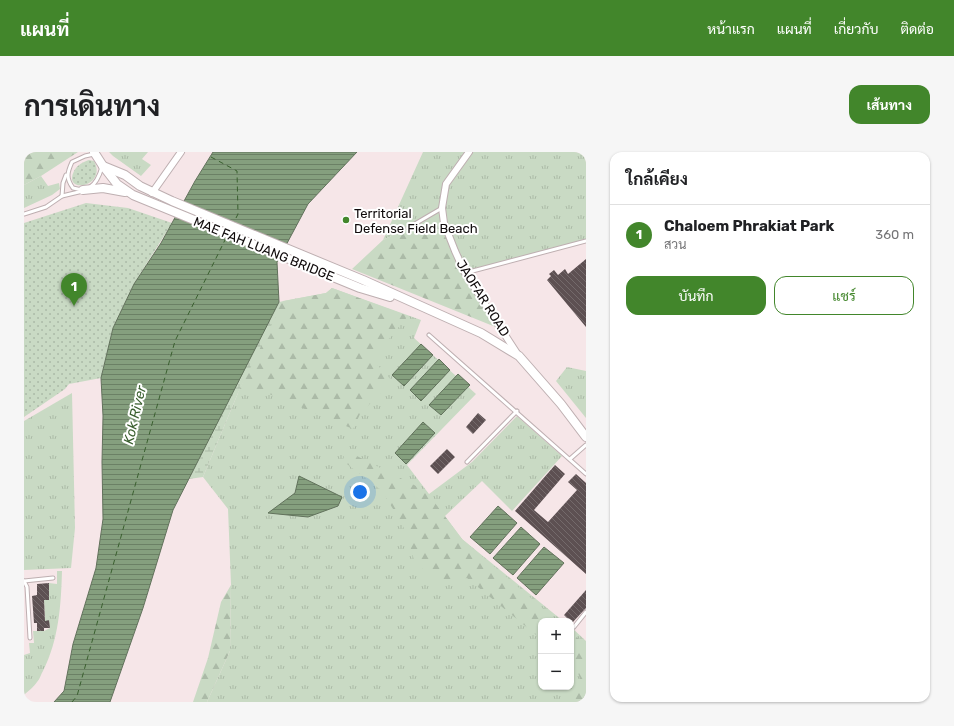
<!DOCTYPE html>
<html lang="th">
<head>
<meta charset="utf-8">
<style>
  body { margin:0; font-family:Rubik,Sarabun,sans-serif; background:#f6f6f6; color:#202124 }
  .controls { position:absolute; right:12px; bottom:12px; display:grid; overflow:hidden; border-radius:8px; box-shadow:0 1px 3px #0004 }
  .controls button { width:36px; height:36px; display:grid; place-items:center; padding:0; border:0; border-bottom:1px solid #e0e0e0; background:#fff; color:#202124; font:20px sans-serif }
  .you { position:absolute; left:336px; top:340px; width:14px; height:14px; margin:-10px; border:3px solid #fff; border-radius:50%; background:#1a73e8; box-shadow:0 0 0 6px #1a73e833 }
  .badge { display:grid; place-items:center; width:26px; height:26px; border-radius:50%; background:#42862b; color:#fff; font-size:13px; font-weight:700 }
  .pin { position:absolute; translate:-50% -33px; filter:drop-shadow(0 1px 2px #0008) }
  .pin::after { content:''; position:absolute; top:21px; width:14px; height:12px; background:inherit; clip-path:polygon(0 0,100% 0,50% 100%) }
  .list { margin:0; padding:0; list-style:none }
  h2 { display:flex; justify-content:space-between; align-items:center; height:52px; margin:0; padding:0 16px; font-size:17px }
  h2 small { font-size:13px; font-weight:400; color:#757577 }
  .list li { display:grid; grid-template-columns:26px 1fr auto; gap:12px; align-items:center; box-sizing:border-box; height:60px; padding:0 16px; border-top:1px solid #e0e0e0 }
  .list b { display:block; font-size:15px; white-space:nowrap }
  .list p { margin:0; font-size:13px; white-space:nowrap; color:#757577 }
  .list em { font-size:13px; font-style:normal; color:#757577 }
  .actions { display:flex; gap:8px; padding:12px 16px }
  .actions a { flex:1; padding:9px 0; border:1px solid #42862b; border-radius:12px; text-align:center; font-size:14px; color:#42862b }
  .actions .main { background:#42862b; color:#fff }
  .map { position:relative; flex:none; width:562px; height:550px; overflow:hidden; border-radius:12px }
  header { display:flex; align-items:center; gap:24px; box-sizing:border-box; height:56px; padding:0 20px; background:#42862b; color:#fff }
  header strong { font-size:19px }
  nav { display:flex; gap:22px; margin-inline-start:auto; font-size:14px }
  .intro { display:flex; align-items:center; justify-content:space-between; box-sizing:border-box; height:96px; padding:0 24px }
  h1 { margin:0; font-size:28px }
  .button { padding:10px 18px; border-radius:12px; background:#42862b; color:#fff; font-size:14px; font-weight:700 }
  main { display:flex; gap:24px; padding:0 24px }
  aside { flex:1; background:#fff; border-radius:12px; box-shadow:0 1px 3px #0004 }
  .map>svg:first-child { display:block }
</style>
</head>
<body>
<header>
<strong>แผนที่</strong>
<nav><a>หน้าแรก</a><a>แผนที่</a><a>เกี่ยวกับ</a><a>ติดต่อ</a></nav>
</header>
<div class="intro"><h1>การเดินทาง</h1><a class="button">เส้นทาง</a></div>
<main>
<div class="map">
<svg width="562" height="550" viewBox="0 0 562 550">
  <defs>
    <pattern id="grass-tufts" width="24" height="20" patternUnits="userSpaceOnUse"><rect width="24" height="20" fill="#c9dac4"/><path d="M3 7l-1-3M5 7V3M7 7l1-3M15 17l-1-3M17 17v-4M19 17l1-3" fill="none" stroke="#abbaa7"/></pattern>
    <pattern id="forest-firs" width="22" height="20" patternUnits="userSpaceOnUse"><rect width="22" height="20" fill="#c9dac4"/><path d="M5 1l3.5 6h-7zM16 11l3.5 6h-7z" fill="#abbaa7"/></pattern>
    <pattern id="wetland-marsh" width="20" height="14" patternUnits="userSpaceOnUse"><rect width="20" height="14" fill="#c9dac4"/><path d="M1 5h8M5 5V1M11 12h8M15 12V8" fill="none" stroke="#abbaa7"/></pattern>
    <pattern id="park-dots" width="8" height="8" patternUnits="userSpaceOnUse"><rect width="8" height="8" fill="#c9dac4"/><path d="M2 2h.1M6 6h.1" fill="none" stroke="#abbaa7" stroke-width="1.8" stroke-linecap="round"/></pattern>
    <pattern id="water-rules" width="6" height="5" patternUnits="userSpaceOnUse"><rect width="6" height="5" fill="#859f7e"/><path d="M0 2.5h6" fill="none" stroke="#6b8065"/></pattern>
    <pattern id="building-back-hatch" width="6" height="6" patternUnits="userSpaceOnUse"><rect width="6" height="6" fill="#5d5052"/><path d="M-1 5l2 2M0 0l6 6M5-1l2 2" fill="none" stroke="#746a6b"/></pattern>
  </defs>
  <rect width="100%" height="100%" fill="#f6e6e8"/>
  <!-- grass -->
  <g fill="url(#grass-tufts)">
    <path d="M85,0h39l-6,7 9,6 -10,11 -28,-20z"/>
    <path d="M399,0h163v89l-121,32 -57,-45 -25,12z"/>
    <path d="M17,24l7,10 11,-3 1,6 -8,6 -28,13v-23z"/>
    <path d="M308,136l89,32 -7,18 62,56 -69,71 22,29 43,-32 45,-46 45,40 -50,55 -30,-30 -37,35 17,23 101,82h-22v66h30v-60l15,14v61h-379l23,-51 1,-66 -3,-76 -25,-32 35,-84 45,-92 43,-8z"/>
    <path d="M543,215l19,4v47l-30,-37z"/>
    <path d="M48,241l3,135 -4,40 -47,2v-149z"/>
    <path d="M33,419h5c-1,34 -3,68 -19,100 -2,3 -3,8 -6,11 -3,5 -9,9 -13,13v-40l6,-2 -1,-10h5l-1,-12h11l6,-3 -1,-7h-4l-1,-21h5v-17l8,1z"/>
  </g>
  <!-- forest -->
  <g fill="url(#forest-firs)">
    <path d="M0,0h54l-37,24 -17,9z"/>
    <path d="M418,56l12,43 49,79 -151,-61 31,-29 25,-12z"/>
    <path d="M308,136l76,28 -36,43 20,22 -32,33 -7,15 -91,-38 -24,2 41,-91 47,-9z"/>
    <path d="M321,298l81,41 36,48 96,82h-17v18l-74,-61 -26,8 -26,-24 -13,-39 -21,-33 -38,-29z"/>
    <path d="M207,433l-1,66 -23,51h-14l15,-44 13,-56z"/>
    <path d="M547,480l15,13v57h-12c6,-15 11,-25 -3,-37z"/>
  </g>
  <!-- wetland -->
  <path fill="url(#wetland-marsh)" d="M267,84l-14,26 1,50 -40,81 -35,84 -14,2 16,-42 14,-79z"/>
  <!-- park -->
  <g fill="url(#park-dots)">
    <path d="M65,8l5,1c14,26 -32,34 -20,10 3,-6 9,-9 15,-11z"/>
    <path d="M62,51l42,5 44,15 -38,61 -21,44 -12,50 -32,6 -4,5 -41,28v-194z"/>
  </g>
  <!-- water -->
  <g fill="url(#water-rules)" stroke="#62725c">
    <path d="M189,0h144l-49,52 -31,58 2,40 -106,208 -30,98 -33,94h-56l10,-11 9,-47 23,-76 7,-49 -1,-57 1,-46 -2,-38 12,-50 21,-44 27,-41 34,-62z"/>
    <path d="M397,192l12,11 -29,31 -12,-11z"/>
    <path d="M415,207l11,11 -29,31 -11,-11z"/>
    <path d="M434,222l12,11 -29,30 -12,-10z"/>
    <path d="M399,270l12,11 -29,31 -11,-11z"/>
    <path d="M275,324l43,21 -4,9 -30,11 -40,-4 27,-20z"/>
    <path d="M474,354l19,17 -27,31 -20,-17z"/>
    <path d="M497,375l19,17 -27,31 -20,-17z"/>
    <path d="M520,395l20,16 -28,32 -19,-17z"/>
  </g>
  <g fill="none" stroke-linecap="round" stroke-linejoin="round">
    <!-- ferry -->
    <g stroke="#3a5f2f" stroke-width="1" stroke-dasharray="5 4" stroke-linecap="butt">
      <path d="M187,5l26,14 1,43 -4,8"/>
      <path d="M48,550l5,-6 98,-355 51,-103"/>
    </g>
  </g>
  <!-- building -->
  <g fill="url(#building-back-hatch)">
    <path d="M562,107v68l-39,-47 4,-4 -2,-2 5,-4 4,5 7,-6 3,5z"/>
    <path d="M454,261l8,7 -13,14 -7,-7z"/>
    <path d="M423,297l8,8 -17,17 -8,-8z"/>
    <path d="M531,313l10,9 -31,36 14,12 29,-32 -9,-8 8,-8 10,9v91l-71,-63z"/>
    <path d="M25,431v17h-5l1,21 4,-1 1,8h-6v3h-7v-8h-3l-2,-27 5,-1v-11z"/>
    <path d="M562,438v18l-14,15 -8,-8z"/>
  </g>
  <g fill="none" stroke-linecap="round" stroke-linejoin="round">
    <defs>
      <g id="service">
        <path d="M66,35c7,-4 10,-13 12,-20"/>
        <path d="M58,38l-9,-2c-7,-10 -6,-15 -1,-26l13,-6 9,-2"/>
        <path d="M38,44l1,-13 3,-8"/>
        <path d="M0,62l22,-7 16,-11 21,-5"/>
        <path d="M384,76l34,-20"/>
        <path d="M441,121l121,-32"/>
        <path d="M405,183l157,139"/>
        <path d="M546,307l16,-14"/>
        <path d="M443,310l50,-51"/>
        <path d="M0,429l3,6 3,51"/>
        <path d="M0,429l29,-3"/>
        <path d="M550,475l12,-15"/>
      </g>
      <g id="minor">
        <path d="M445,0l-23,32 -4,24 2,15 11,28 10,22 53,82"/>
        <path d="M128,41l29,-41"/>
      </g>
      <g id="tertiary">
        <path d="M70,0l9,14 14,18 16,11 227,93 30,9"/>
        <path d="M79,14l22,9 15,11 32,15 191,79 118,53 38,23 42,48 25,33"/>
        <path d="M59,38l20,-2 22,4"/>
      </g>
    </defs>
    <!-- service casing -->
    <use href="#service" stroke="#beafb1" stroke-width="5"/>
    <!-- minor casing -->
    <use href="#minor" stroke="#beafb1" stroke-width="8"/>
    <!-- tertiary casing -->
    <use href="#tertiary" stroke="#beafb1" stroke-width="10"/>
    <!-- service -->
    <use href="#service" stroke="#fff" stroke-width="3"/>
    <!-- minor -->
    <use href="#minor" stroke="#fff" stroke-width="6"/>
    <!-- tertiary -->
    <use href="#tertiary" stroke="#fff" stroke-width="8"/>
  </g>
  <!-- markers -->
  <circle fill="#42862b" stroke="#fff" stroke-width="1.5" cx="322" cy="68" r="4"/>
  <g text-anchor="middle" dominant-baseline="central" stroke-width="4" stroke-linejoin="round" paint-order="stroke">
    <!-- poi labels -->
    <g font-size="13" fill="#0f0a0b" stroke="#fff" text-anchor="start">
      <text x="330" y="61">Territorial<tspan x="330" dy="15">Defense Field Beach</tspan></text>
    </g>
    <!-- street labels -->
    <g font-size="13" fill="#0f0a0b" stroke="#fff">
      <text transform="translate(240 97) rotate(22)">MAE FAH LUANG BRIDGE</text>
      <text transform="translate(459 146) rotate(58)">JAOFAR ROAD</text>
    </g>
    <!-- water labels -->
    <g font-size="14" font-style="italic" fill="#3a5f2f" stroke="#fff">
      <text transform="translate(111 263) rotate(-77)">Kok River</text>
    </g>
  </g>
</svg>
<div class="controls">
<button>+</button>
<button>−</button>
</div>
<div class="you"></div>
<div class="pin badge" style="left:50px;top:154px">1</div>
</div>
<aside>
<h2>ใกล้เคียง<small></small></h2>
<ul class="list">
<li><span class="badge">1</span><div><b>Chaloem Phrakiat Park</b><p>สวน</p></div><em>360 m</em></li>
</ul>
<div class="actions"><a class="main">บันทึก</a><a>แชร์</a></div>
</aside>
</main>
</body>
</html>
